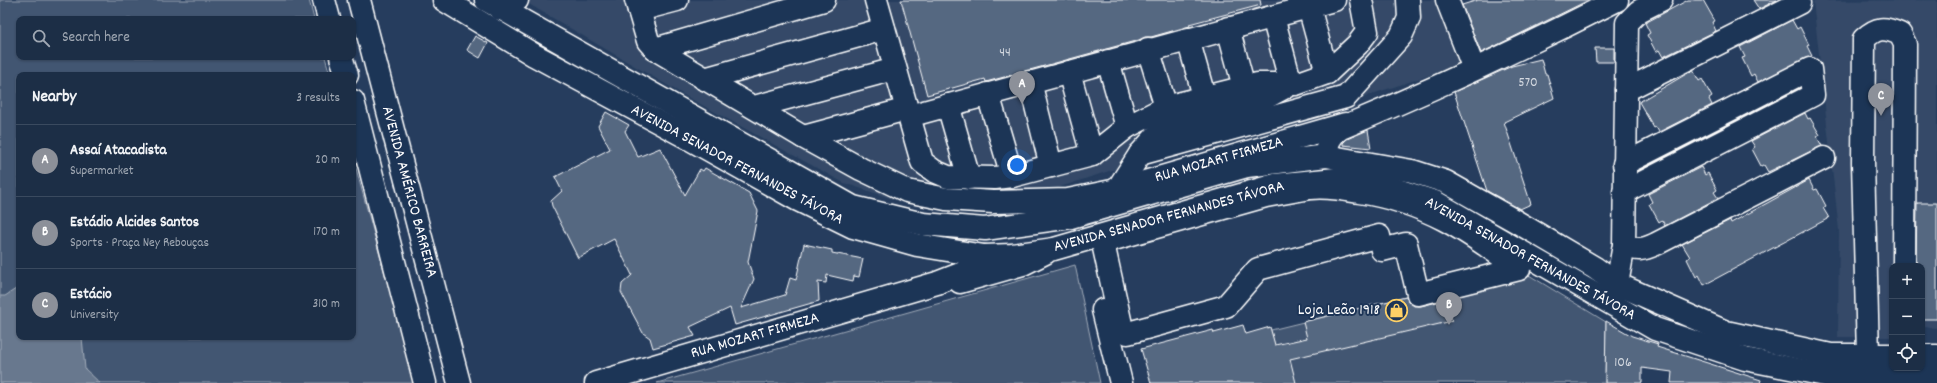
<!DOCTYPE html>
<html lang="en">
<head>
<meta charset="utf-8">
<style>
  body { margin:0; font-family:Dekko,sans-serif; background:#25364d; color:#f1f3f6 }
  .controls { position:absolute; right:12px; bottom:12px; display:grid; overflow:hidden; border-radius:8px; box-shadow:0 1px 3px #0004 }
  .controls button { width:36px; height:36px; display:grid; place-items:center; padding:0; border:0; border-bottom:1px solid #3a4a5f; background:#1c2e46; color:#f1f3f6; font:20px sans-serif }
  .you { position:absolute; left:1017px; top:165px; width:14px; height:14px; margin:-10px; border:3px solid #fff; border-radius:50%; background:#1a73e8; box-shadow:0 0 0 6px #1a73e833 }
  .badge { display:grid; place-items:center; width:26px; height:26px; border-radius:50%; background:#8c9099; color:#fff; font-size:13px; font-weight:700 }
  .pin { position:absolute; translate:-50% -33px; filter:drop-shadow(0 1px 2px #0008) }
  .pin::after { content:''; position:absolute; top:21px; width:14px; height:12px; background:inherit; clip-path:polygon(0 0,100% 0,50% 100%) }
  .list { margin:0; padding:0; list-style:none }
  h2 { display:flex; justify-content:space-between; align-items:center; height:52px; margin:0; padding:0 16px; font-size:17px }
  h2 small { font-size:13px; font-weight:400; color:#a0a8b3 }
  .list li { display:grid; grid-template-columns:26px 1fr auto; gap:12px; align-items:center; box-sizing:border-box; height:72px; padding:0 16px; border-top:1px solid #3a4a5f }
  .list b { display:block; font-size:15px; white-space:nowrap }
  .list p { margin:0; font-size:13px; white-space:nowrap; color:#a0a8b3 }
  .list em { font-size:13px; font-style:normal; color:#a0a8b3 }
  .icon { flex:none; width:22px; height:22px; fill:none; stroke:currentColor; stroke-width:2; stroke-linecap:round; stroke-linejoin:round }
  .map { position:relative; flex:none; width:1937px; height:383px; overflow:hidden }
  .search { position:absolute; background:#1c2e46; box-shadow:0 1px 3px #0004; left:16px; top:16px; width:340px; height:44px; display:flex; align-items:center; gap:10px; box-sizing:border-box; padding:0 14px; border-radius:8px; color:#a0a8b3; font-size:15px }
  .panel { position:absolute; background:#1c2e46; box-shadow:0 1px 3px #0004; left:16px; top:72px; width:340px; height:268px; border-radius:8px }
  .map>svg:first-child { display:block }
</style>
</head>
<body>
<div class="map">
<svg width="1937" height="383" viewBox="0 0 1937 383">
  <rect width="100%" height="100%" fill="#263d5e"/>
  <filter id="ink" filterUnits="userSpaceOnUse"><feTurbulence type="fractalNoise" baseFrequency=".025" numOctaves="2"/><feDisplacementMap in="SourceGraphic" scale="8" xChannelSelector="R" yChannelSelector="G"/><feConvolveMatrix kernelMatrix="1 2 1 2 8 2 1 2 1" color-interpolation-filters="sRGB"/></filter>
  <g filter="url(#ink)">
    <!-- built -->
    <g fill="#344a68">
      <path d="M522,0h915l24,65 -144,47 -208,59 -49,16 -26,22 -88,1 -50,-10 -52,-17 -160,-88z"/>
      <path d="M1937,0v328l-15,-1v-61h-30v71h-54l1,-107 -26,-229z"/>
    </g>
    <!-- green -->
    <g fill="#425672" stroke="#a0aab8">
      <path d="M0,0h309l5,19h-295v38h306l5,18h-311v262h334v-179l62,225h-415z"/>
      <path d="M1075,265l25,118h-443z"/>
      <path d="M1519,269l87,53 -1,61h-321l-13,-53z"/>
    </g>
    <!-- water -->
    <path fill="#67788e" stroke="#a4aebb" d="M19,287v50h63l3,32 15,14h-100v-87h5z"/>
    <!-- building -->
    <g fill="#556781" stroke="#fff">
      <path d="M901,0h359l1,5 -72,19 1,2 -39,11h-6l-6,3 -153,42 -1,-3 -58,16z"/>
      <path d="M1478,0h111l-108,53 -19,-48z"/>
      <path d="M1688,0h15l12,21 -3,1 4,9 -53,26 -4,-7 -3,2 -9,-17 3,-2 -5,-10z"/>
      <path d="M1753,0h24l-18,9z"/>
      <path d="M1792,20l5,9 3,-2 9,18 -2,1 5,10 -54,26 -4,-8 -3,2 -9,-18 3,-1 -5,-10z"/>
      <path d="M475,36l13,7 -8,15 -13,-8z"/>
      <path d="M1595,48h19v14h-18z"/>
      <path d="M1541,59l4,15h2l7,24 -50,24 27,82 -11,5 -33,-18 -33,-99 58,-26z"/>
      <path d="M1693,70l6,11 3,-2 10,18 -3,2 3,6 -53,27 -3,-5 -2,1 -15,-26z"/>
      <path d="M606,112l23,13 -4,6 13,26 22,-9 25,47 15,-26 3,2 2,-3 44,25 9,18 -10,51 6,17 -13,29 44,-13 5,-17 6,2 8,-36 28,6v3l31,6 -4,18 -5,-1 -1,5 -26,-6 -1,8 -8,-1 1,19 -84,24 -5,-17 -40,19 5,9 -42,12 -3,-10 -7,-5 -22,-41 1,-8 10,-9 -18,-36 -36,19 -26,-52 -1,-5 11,-10 -7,-14 55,-28 -12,-23z"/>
      <path d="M1805,113l3,6 2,-1 10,17 -3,2 5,9 -54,26 -4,-7 -3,1 -9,-17 3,-2 -4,-6z"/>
      <path d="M1368,130l3,18 -28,-3v-2l4,-4z"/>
      <path d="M1701,167l4,8 3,-2 9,17 -3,2 4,6 -53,28 -3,-6 -3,2 -10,-18 3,-2 -4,-8z"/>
      <path d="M1809,180l5,10 3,-1 9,17 -3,2 6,10 -125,67 -5,-10 -3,2 -9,-18 3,-2 -8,-13 48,-24 1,3z"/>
      <path d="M1917,203h20v116h-15v-53h-6z"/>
      <path d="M1406,297l3,5 5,4h7l32,-8 2,10 -6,1 3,12 -162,38 6,24h-145l-10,-34 72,-19 1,3 29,-8 3,9 24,-7 5,18 32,-7 -4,-16z"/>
      <path d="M1606,321l26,15 26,8 -1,3 104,33 -1,3h-89l1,-11 -30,-4v15h-37z"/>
    </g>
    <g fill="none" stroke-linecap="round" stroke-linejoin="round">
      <defs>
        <g id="minor">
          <path d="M636,0l12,41 7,8 148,88 58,32 46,22 39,8 47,3 75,-2 49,-10 23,-36 19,-21 36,-16 68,-18 28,-15"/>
          <path d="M876,0l46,162 12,9 14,6 47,1 17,-2 80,-21 35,-28 39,-20 92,-23h38l31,-11 31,-29 9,-12 -6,-32"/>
          <path d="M1447,0l27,69"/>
          <path d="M1309,7l18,66"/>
          <path d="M500,9l17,-9"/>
          <path d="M639,10l38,-10"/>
          <path d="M1273,17l18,67"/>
          <path d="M1228,28l16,59"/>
          <path d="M1188,39l16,57"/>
          <path d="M655,49l169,-49"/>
          <path d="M1148,49l18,58"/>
          <path d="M1108,61l19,66"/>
          <path d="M1069,72l23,83"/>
          <path d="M704,79l180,-50"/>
          <path d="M1030,82l21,84"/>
          <path d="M1626,90l173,-87"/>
          <path d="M988,94l24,82"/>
          <path d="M948,105l21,73"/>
          <path d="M754,107l141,-38"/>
          <path d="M909,116l425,-116"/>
          <path d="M803,137l104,-28"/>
          <path d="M1140,154l206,-57 55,-61 8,-18 -1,-18"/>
          <path d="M1326,156c1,-13 4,-21 15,-28 94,-39 186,-82 276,-128"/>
          <path d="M1310,188c15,-2 33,1 49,4 67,10 107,38 160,77l-101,25 -12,-50 -24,6 -3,-14 -121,33 -32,37 -98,27 -6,-4 -18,-81 3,-7 159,-45z"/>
          <path d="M1624,192l189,-97 -3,-26 -186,95"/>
          <path d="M1112,194l5,-4 228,-66"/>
          <path d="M1624,245c13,6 19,5 32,-1l168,-86"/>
          <path d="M960,282l63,-18 22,-11"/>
          <path d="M1617,284l7,-39 3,-222 12,-12 22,-11"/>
          <path d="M1103,310l18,73"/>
          <path d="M1868,355l-5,-193 1,-123c13,-12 20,-12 36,-5l5,10 -1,222"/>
          <path d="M596,383l341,-100 31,-12 16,-15"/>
        </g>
        <g id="major">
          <path d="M324,0l5,19"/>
          <path d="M359,0l100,383"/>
          <path d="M444,0l90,55 154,83 110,62 55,27 64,18 67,11 28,-1 42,-6 221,-64 71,-7 45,10 44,14 220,127 90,30 90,18 102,-1"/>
          <path d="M486,0l367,207 70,17 62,5 86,-12 176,-51 79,-10 86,15 34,11 71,40 78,46 22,16 109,48 105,23h61"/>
          <path d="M341,57l6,18"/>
          <path d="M353,101l72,282"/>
          <path d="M1922,356h15"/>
        </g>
      </defs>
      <!-- minor casing -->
      <use href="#minor" stroke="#fff" stroke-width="25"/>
      <!-- major casing -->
      <use href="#major" stroke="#fff" stroke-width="25"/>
      <!-- minor -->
      <use href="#minor" stroke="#1d3557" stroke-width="22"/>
      <!-- major -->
      <use href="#major" stroke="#1d3557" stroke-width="22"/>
    </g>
  </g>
  <!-- icons -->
  <defs>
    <symbol id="shop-ring" viewBox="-11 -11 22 22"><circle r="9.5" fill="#1d3557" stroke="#ffd166" stroke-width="1.5"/><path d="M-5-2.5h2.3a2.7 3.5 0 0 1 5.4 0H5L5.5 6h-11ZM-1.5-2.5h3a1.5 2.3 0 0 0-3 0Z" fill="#ffd166"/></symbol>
  </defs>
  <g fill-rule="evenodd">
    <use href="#shop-ring" x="1384" y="298" width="25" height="25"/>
  </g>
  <g text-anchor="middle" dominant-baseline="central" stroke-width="4" stroke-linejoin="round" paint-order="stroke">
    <!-- number labels -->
    <g font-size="14" fill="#d4d9e0">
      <text x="1005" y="53">44</text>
      <text x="1528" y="83">570</text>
      <text x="1623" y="363">106</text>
    </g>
    <!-- street labels -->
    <g font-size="16" fill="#fff" stroke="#1d3557">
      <text transform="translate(1219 160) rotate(-16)">RUA MOZART FIRMEZA</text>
      <text transform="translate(737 165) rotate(28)">AVENIDA SENADOR FERNANDES TÁVORA</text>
      <text transform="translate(409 192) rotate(75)">AVENIDA AMÉRICO BARREIRA</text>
      <text transform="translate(1169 217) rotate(-15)">AVENIDA SENADOR FERNANDES TÁVORA</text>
      <text transform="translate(1530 259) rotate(29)">AVENIDA SENADOR FERNANDES TÁVORA</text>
      <text transform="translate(755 336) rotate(-16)">RUA MOZART FIRMEZA</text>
    </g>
    <!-- poi labels -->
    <g font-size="16" fill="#fff" stroke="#1d3557" text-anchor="end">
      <text x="1380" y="310">Loja Leão 1918</text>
    </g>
  </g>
</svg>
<div class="controls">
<button>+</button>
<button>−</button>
<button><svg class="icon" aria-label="locate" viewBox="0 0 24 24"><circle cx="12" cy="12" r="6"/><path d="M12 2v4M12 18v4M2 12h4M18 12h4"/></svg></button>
</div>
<div class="you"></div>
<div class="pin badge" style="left:1022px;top:104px">A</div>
<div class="pin badge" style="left:1449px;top:325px">B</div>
<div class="pin badge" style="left:1881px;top:116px">C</div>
<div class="search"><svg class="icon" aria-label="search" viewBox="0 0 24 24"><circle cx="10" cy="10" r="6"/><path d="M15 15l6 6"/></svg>Search here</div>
<section class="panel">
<h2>Nearby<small>3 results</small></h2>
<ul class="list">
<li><span class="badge">A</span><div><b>Assaí Atacadista</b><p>Supermarket</p></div><em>20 m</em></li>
<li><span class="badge">B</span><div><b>Estádio Alcides Santos</b><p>Sports · Praça Ney Rebouças</p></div><em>170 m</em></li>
<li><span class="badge">C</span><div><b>Estácio</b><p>University</p></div><em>310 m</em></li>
</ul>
</section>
</div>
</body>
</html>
